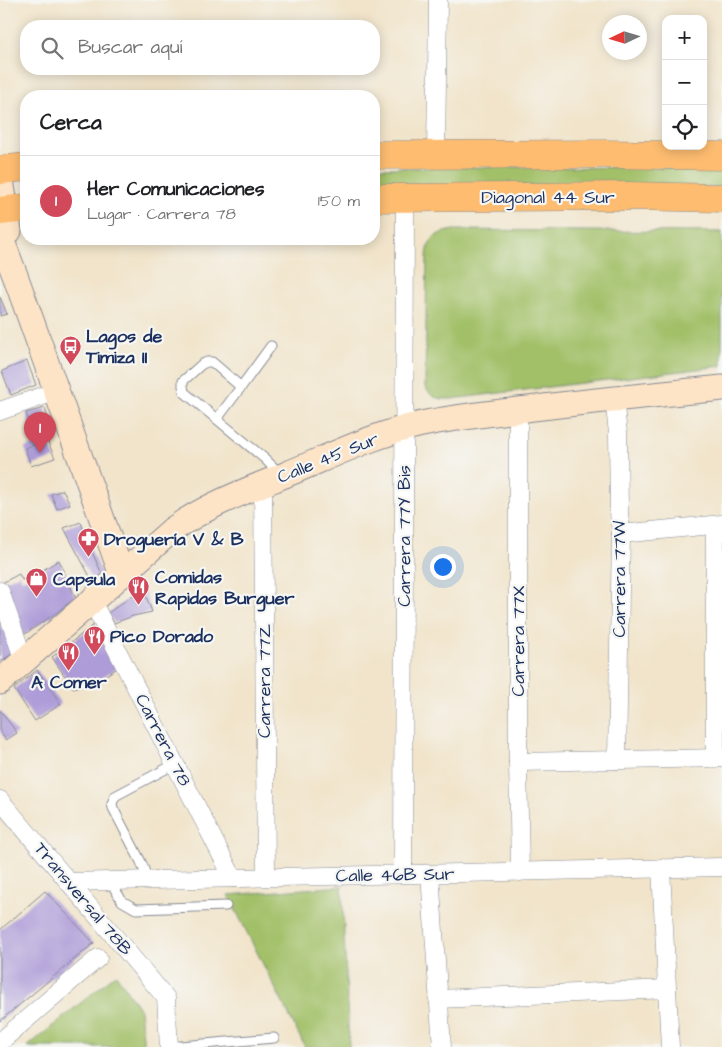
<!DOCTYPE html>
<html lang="es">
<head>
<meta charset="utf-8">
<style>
  body { margin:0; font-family:"Architects Daughter",sans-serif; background:#f6f6f6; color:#202124 }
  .controls { position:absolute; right:15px; top:15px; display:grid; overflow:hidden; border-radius:10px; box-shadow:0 2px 12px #0003 }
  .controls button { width:45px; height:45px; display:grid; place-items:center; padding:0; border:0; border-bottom:1px solid #e0e0e0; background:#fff; color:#202124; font:25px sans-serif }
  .compass { position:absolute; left:602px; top:15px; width:45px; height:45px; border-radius:50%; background:#fff; box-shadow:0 2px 12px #0003; rotate:266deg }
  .you { position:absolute; left:442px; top:566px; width:18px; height:18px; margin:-12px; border:4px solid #fff; border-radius:50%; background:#1a73e8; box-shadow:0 0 0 8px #1a73e833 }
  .badge { display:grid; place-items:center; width:32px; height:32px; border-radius:50%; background:#d1495b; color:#fff; font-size:16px; font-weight:700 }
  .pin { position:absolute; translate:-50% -41px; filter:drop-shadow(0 1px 2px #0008) }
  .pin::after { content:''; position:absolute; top:26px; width:18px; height:15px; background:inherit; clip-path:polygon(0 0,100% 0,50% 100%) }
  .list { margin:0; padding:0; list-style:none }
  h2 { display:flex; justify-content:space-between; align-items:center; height:65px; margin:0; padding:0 20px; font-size:21px }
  h2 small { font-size:16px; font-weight:400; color:#757577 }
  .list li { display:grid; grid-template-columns:32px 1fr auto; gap:15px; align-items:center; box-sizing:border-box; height:90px; padding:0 20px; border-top:1px solid #e0e0e0 }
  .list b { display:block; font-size:19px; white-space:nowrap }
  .list p { margin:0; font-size:16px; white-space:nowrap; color:#757577 }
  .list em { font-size:16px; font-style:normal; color:#757577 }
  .icon { flex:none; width:28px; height:28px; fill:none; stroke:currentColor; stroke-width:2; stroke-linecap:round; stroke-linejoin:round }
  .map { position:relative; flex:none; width:722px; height:1047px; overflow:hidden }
  .search { position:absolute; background:#fff; box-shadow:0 2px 12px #0003; left:20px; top:20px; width:360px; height:55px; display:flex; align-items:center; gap:12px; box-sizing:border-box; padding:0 18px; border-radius:20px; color:#757577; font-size:19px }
  .panel { position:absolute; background:#fff; box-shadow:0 2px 12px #0003; left:20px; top:90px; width:360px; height:155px; border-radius:20px }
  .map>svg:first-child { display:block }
</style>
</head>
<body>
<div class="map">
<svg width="722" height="1047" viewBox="0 0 722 1047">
  <rect width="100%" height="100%" fill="#f6f6f2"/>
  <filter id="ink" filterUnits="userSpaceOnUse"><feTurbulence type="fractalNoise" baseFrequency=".02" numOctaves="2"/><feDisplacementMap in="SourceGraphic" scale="10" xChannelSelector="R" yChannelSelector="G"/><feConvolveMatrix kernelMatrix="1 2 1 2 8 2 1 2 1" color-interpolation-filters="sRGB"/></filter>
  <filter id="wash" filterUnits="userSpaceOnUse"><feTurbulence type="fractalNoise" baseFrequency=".0096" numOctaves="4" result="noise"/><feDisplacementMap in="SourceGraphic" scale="20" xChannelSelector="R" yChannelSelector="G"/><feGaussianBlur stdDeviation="1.12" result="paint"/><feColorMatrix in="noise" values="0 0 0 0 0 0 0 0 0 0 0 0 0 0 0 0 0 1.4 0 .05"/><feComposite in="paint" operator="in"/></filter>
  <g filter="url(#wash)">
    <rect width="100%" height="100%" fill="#f1e4ca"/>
    <!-- green -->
    <g fill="#a2c068" stroke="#5e7863">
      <path d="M505,167l217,1v19l-348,-2v-17z"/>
      <path d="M454,230l268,2v134l-271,33c-14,0 -18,0 -26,-12l2,-131c2,-19 9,-23 27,-26z"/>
      <path d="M342,886l7,161h-44l-77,-152z"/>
      <path d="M116,974l24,36 4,37h-117z"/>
    </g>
    <g id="blocks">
      <!-- building -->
      <g fill="#ae9cd8">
        <path d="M0,297l7,17 -7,2z"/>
        <path d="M27,361l9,24 -25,10 -9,-24z"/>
        <path d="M45,408l7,24 -19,5 -7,-24z"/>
        <path d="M47,440l8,18 -24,8 -6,-18z"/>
        <path d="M63,490l7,14 -13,5 -6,-15z"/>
        <path d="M81,522l6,19 15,33v4l-8,6 -30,-56z"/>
        <path d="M59,560l17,39 -10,6 -14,11 -11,7 -19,13 -20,-53 17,-9 3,6 13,-5z"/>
        <path d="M143,588l9,24 -19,4 -19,7 -6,-10z"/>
        <path d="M0,609l15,43 -15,10z"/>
        <path d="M95,624l22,44 -23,15 -21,5 -21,-31z"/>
        <path d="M37,670l24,34 -26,17 -21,-32z"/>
        <path d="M0,710l17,23 -11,7 -6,-8z"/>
        <path d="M45,891l49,52 -94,78v-91z"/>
      </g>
    </g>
  </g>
  <g filter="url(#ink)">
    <use href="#blocks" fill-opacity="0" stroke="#868a94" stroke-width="1"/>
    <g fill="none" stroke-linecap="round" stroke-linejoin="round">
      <defs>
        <g id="lane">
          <path d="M241,387l30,-41"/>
          <path d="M217,419l24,-32 -29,-25h-5l-5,2 -19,17v5l1,6 81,67 16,16"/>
          <path d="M148,880l-7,-18 -28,-54 -1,-4 3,-8 60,-32"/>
          <path d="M110,881l12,20 14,8 90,-3"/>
          <path d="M169,1047l105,-9"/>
        </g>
        <g id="street">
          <path d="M436,154l2,-154"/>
          <path d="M614,399l4,34 1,79 2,22 -4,226"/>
          <path d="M518,410v352l2,110"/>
          <path d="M0,411l57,-20"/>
          <path d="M263,484l3,393"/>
          <path d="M621,534l101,-10"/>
          <path d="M0,591l24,70"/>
          <path d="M92,601l141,277"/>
          <path d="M715,758v-233"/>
          <path d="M518,762l204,-4"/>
          <path d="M0,800l166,198 3,49"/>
          <path d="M661,868l9,179"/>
          <path d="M403,874l2,-676"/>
          <path d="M430,874l12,173"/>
          <path d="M68,882l654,-15"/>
          <path d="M438,999l229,-10"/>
          <path d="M0,1042l98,-84"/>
        </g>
        <g id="secondary">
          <path d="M0,173l9,58"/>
          <path d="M0,236l16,42 106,297"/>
          <path d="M0,682l172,-152c35,-25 76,-40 115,-56 44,-18 88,-40 135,-50 32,-7 65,-10 97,-14 68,-9 135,-15 203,-22"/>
        </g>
        <g id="primary">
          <path d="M374,155l233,-1 115,2"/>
          <path d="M0,170l26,-3"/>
          <path d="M374,198l256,-2 92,2"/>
          <path d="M0,211l26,-3"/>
        </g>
      </defs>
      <!-- lane casing -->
      <use href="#lane" stroke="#868a94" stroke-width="11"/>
      <!-- street casing -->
      <use href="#street" stroke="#868a94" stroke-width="19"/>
      <!-- secondary casing -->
      <use href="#secondary" stroke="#868a94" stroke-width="27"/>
      <!-- primary casing -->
      <use href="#primary" stroke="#868a94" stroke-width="29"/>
      <!-- lane -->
      <use href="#lane" stroke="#fff" stroke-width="9"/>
      <!-- street -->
      <use href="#street" stroke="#fff" stroke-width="18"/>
      <!-- secondary -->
      <use href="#secondary" stroke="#fee4c6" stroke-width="25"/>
      <!-- primary -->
      <use href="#primary" stroke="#fdbc70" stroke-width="28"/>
    </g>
  </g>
  <!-- icons -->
  <defs>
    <symbol id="bus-pin" viewBox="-11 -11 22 30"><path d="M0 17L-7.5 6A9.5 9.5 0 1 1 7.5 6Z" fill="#d1495b" stroke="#f6f6f2"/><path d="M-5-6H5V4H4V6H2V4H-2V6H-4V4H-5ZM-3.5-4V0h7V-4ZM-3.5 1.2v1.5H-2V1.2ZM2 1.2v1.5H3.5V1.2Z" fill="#fff"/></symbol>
    <symbol id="pharmacy-pin" viewBox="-11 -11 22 30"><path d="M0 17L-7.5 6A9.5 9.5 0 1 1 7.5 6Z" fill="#d1495b" stroke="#f6f6f2"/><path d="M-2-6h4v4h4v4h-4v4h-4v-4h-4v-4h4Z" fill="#fff"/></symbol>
    <symbol id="shop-pin" viewBox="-11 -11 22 30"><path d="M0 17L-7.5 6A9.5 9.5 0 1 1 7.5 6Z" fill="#d1495b" stroke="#f6f6f2"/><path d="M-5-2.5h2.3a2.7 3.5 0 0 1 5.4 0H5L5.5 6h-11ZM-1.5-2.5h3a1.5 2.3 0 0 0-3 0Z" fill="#fff"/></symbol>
    <symbol id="restaurant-pin" viewBox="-11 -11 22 30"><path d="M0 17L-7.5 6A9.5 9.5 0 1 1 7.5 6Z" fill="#d1495b" stroke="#f6f6f2"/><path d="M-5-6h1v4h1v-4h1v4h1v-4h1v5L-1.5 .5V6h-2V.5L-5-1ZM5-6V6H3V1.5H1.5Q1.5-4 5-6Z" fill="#fff"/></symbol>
  </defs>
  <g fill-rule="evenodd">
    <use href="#bus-pin" x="58" y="334" width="25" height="34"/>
    <use href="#pharmacy-pin" x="76" y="526" width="25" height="34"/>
    <use href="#shop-pin" x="24" y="566" width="25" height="34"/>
    <use href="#restaurant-pin" x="126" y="574" width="25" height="34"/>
    <use href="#restaurant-pin" x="82" y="624" width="25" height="34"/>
    <use href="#restaurant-pin" x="56" y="640" width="25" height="34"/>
  </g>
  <g text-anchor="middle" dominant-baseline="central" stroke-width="4.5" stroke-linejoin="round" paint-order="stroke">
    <!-- street labels -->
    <g font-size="18" fill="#1b2f5e" stroke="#f6f6f2">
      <text x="548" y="197">Diagonal 44 Sur</text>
      <text transform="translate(328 458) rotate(-22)">Calle 45 Sur</text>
      <text transform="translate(404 536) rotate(-90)">Carrera 77Y Bis</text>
      <text transform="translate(619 579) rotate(-90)">Carrera 77W</text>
      <text transform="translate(518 641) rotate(-90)">Carrera 77X</text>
      <text transform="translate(264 681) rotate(-90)">Carrera 77Z</text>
      <text transform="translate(163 740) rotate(63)">Carrera 78</text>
      <text transform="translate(395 875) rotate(-1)">Calle 46B Sur</text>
      <text transform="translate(83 899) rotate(50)">Transversal 78B</text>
    </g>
    <!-- poi labels -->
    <g font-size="18" font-weight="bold" fill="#1b2f5e" stroke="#f6f6f2" text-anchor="start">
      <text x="86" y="336">Lagos de<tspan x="86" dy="21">Timiza II</tspan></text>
      <text x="104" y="539">Droguería V &amp; B</text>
      <text x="155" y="577">Comidas<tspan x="155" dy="21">Rapidas Burguer</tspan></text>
      <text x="53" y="579">Capsula</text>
      <text x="110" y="636">Pico Dorado</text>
      <text x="69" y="682" text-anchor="middle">A Comer</text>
    </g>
  </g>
</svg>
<div class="controls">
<button>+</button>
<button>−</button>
<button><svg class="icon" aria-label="locate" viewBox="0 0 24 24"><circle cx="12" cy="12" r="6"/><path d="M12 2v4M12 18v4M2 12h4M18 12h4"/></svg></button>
</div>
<svg class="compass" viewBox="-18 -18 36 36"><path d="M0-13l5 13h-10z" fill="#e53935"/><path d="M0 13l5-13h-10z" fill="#757577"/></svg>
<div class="you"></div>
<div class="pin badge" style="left:40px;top:453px">1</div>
<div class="search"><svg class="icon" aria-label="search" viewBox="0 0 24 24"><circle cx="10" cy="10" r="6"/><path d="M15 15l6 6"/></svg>Buscar aquí</div>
<section class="panel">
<h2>Cerca<small></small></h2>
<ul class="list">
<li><span class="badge">1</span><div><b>Her Comunicaciones</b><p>Lugar · Carrera 78</p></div><em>150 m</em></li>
</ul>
</section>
</div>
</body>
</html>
